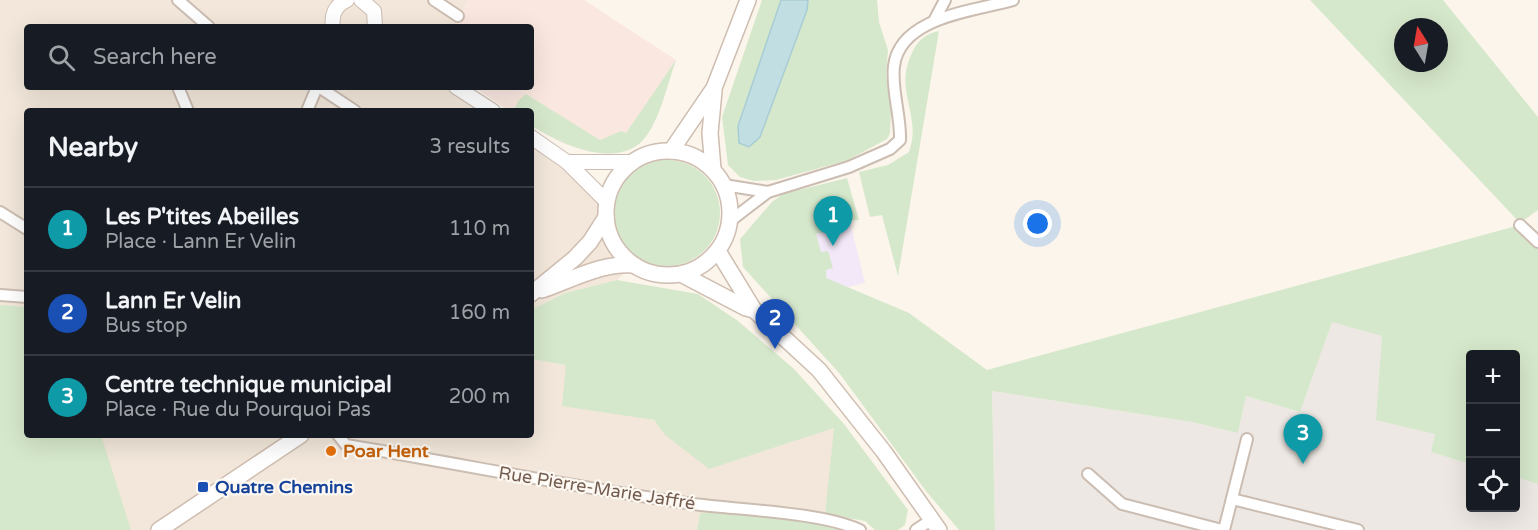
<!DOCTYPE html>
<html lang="en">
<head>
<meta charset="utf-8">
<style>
  body { margin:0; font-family:"Varela Round",sans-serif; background:#242831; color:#f1f3f6 }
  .controls { position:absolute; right:18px; bottom:18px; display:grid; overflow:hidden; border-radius:6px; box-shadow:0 6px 24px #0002 }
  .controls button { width:54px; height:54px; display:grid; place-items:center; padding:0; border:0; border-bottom:2px solid #363941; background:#171b24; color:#f1f3f6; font:30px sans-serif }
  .compass { position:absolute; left:1394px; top:18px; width:54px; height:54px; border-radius:50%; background:#171b24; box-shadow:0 6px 24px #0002; rotate:349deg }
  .you { position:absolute; left:1038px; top:224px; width:21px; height:21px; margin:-15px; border:4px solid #fff; border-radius:50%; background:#1a73e8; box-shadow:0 0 0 9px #1a73e833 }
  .badge { display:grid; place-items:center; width:39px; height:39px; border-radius:50%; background:#2563eb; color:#fff; font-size:20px; font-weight:700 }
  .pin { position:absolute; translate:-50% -50px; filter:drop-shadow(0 2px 3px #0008) }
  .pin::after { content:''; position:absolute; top:32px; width:21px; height:18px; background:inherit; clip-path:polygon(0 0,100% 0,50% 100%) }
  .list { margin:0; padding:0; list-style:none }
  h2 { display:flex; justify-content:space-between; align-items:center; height:78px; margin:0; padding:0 24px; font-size:26px }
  h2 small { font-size:20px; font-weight:400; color:#9ea1a6 }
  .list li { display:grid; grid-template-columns:39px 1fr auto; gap:18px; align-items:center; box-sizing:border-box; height:84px; padding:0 24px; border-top:2px solid #363941 }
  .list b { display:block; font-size:22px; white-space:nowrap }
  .list p { margin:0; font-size:20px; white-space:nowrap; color:#9ea1a6 }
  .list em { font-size:20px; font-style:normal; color:#9ea1a6 }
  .icon { flex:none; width:33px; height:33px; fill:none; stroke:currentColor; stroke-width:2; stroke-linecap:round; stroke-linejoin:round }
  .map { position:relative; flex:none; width:1538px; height:530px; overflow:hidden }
  .search { position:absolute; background:#171b24; box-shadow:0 6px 24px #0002; left:24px; top:24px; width:510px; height:66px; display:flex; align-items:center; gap:15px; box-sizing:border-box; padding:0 21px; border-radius:6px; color:#9ea1a6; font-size:22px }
  .panel { position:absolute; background:#171b24; box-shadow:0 6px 24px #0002; left:24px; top:108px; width:510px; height:330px; border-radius:6px }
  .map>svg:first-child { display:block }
</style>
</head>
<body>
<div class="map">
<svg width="1538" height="530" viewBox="0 0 1538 530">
  <rect width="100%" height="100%" fill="#fbf5eb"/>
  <!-- residential -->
  <g fill="#f2e7da">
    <path d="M0,0h469l-16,27h-426v60h429l37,24h-466v324h504v-76l35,6 49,48 39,7 10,14 153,-1 18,-5 -10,86 -125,-1 -3,17h-697z"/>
    <path d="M531,137l76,65 -1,15 4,17 11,20 13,11 -17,15 -52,13 -34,17z"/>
  </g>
  <!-- commercial -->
  <path fill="#fae8e0" d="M469,0h115l92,60 -21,60 -16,24 -24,8h-24l-29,-9 -31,-18v-14h-21l-36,-24h57v-60h-78z"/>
  <!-- industrial -->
  <path fill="#ede8e3" d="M1332,321l50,15 53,98 -3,18 38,12v44h46v-31l22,7v46h-543l-3,-139 200,31 46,11 8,-37 54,16z"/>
  <!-- education -->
  <path fill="#f2e8f7" d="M822,195l28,27 15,61 -21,5 -69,-35z"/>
  <!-- green -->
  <g fill="#d6e8cb" fill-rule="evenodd">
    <path d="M762,0h115l2,22 9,28 -2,25 5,38 -1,20 -3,6 -39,21 -72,20 -22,1 -14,-4 -12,-12 -6,-48z"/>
    <path d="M1310,0h133l95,117v93l-18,13zM1403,27h36v36h-36z"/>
    <path d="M939,31l-41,245 -16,-61 -12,2 -11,-45 29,-7 21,-13c14,-39 -18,-61 5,-103 5,-10 14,-16 25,-18z"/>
    <path d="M676,60c-8,22 -18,69 -37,84 -30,23 -81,-1 -108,-19v-14h-18l6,-11 7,-6 74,46 21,-9 5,2z"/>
    <circle cx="667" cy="213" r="53"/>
    <path d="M847,178l12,42 -13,1 -7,-8 -16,4 2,5 -4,2 3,8 -8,2 5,18 7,-1 5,17 -7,2v8l83,35 78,57 533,-145 18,17v242l-22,-7v-123h-46v110l-39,-12 4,-18 -59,-14 6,-84 -50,-14 -32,90 -54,-16 -8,37 -46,-11 -200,-31 3,139h-36l-33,-39 -86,-117 -97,-107 -3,-28 32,-37 11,-8z"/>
    <path d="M617,280l81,14 40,27 56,48 50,55 64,86 -3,15 -7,5h-23l-10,-9 -40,-7 9,-86 -125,41 -45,-35 -10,-14 -92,-14 4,-41 -35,-6v-49l34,-17z"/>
    <path d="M0,305l27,2v128h74l30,95h-131z"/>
    <path d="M747,510l113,20h-163l3,-17z"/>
  </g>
  <!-- water -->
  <path fill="#c1dee3" stroke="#a8cdd4" stroke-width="1.5" d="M781,0h27l-1,10 -47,127 -11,10 -10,-4 -1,-17z"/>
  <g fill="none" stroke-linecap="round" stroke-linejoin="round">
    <defs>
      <g id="minor">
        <path d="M178,0l31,27"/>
        <path d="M434,0l24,16"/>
        <path d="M935,19l10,-19"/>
        <path d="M178,87l10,24"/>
        <path d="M319,87l36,24"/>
        <path d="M307,111l10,-24"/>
        <path d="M724,185l44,7"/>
        <path d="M0,212l27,17"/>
        <path d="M730,221l38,-29 81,-25 41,-18 10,-9c1,-24 -9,-51 -6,-74 6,-50 82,-55 119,-66"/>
        <path d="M1520,225l18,17"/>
        <path d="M0,295l27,2"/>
        <path d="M338,435l8,10c116,19 231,43 348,59 45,6 127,8 166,26"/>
        <path d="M1088,474l34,30 100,26"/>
        <path d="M1232,499l126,31"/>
        <path d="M916,530l15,-10"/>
        <path d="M1224,530l23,-91"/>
      </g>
      <g id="tertiary">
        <path d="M361,0l13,11 1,16"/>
        <path d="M333,27c-2,-12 2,-22 14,-27"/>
        <path d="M456,87l37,24"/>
        <path d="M531,137l36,25 40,40"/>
        <path d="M567,162h66"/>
      </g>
      <g id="secondary">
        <path d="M671,151l43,-63 34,-88"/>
        <circle cx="668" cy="213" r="62"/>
        <path d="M713,169l-3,-36 4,-42"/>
        <path d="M718,251l36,59"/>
        <path d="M681,274l65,34 8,2 65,60 65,82 55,78"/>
        <path d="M542,290c29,-10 61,-28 92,-25"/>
        <path d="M531,294l44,-36 15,-16 16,-25"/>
        <path d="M159,530l142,-95"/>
      </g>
    </defs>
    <!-- minor casing -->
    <use href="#minor" stroke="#ccbdb2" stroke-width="14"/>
    <!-- tertiary casing -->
    <use href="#tertiary" stroke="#ccbdb2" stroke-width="16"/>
    <!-- secondary casing -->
    <use href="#secondary" stroke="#cebdb0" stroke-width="18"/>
    <!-- minor -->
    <use href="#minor" stroke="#fff" stroke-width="10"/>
    <!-- tertiary -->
    <use href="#tertiary" stroke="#fff" stroke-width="14"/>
    <!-- secondary -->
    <use href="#secondary" stroke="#fff" stroke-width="15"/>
  </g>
  <!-- markers -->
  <circle fill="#e8710a" stroke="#fdf9f2" stroke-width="2" cx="331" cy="451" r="6"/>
  <rect fill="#1a4fb4" stroke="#fdf9f2" stroke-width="2" x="197" y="481" width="12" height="12" rx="3"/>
  <g text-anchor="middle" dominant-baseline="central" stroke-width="4.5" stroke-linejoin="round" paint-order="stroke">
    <!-- food labels -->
    <g font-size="18" font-weight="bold" fill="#c56008" stroke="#fdf9f2" text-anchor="start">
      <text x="343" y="451">Poar Hent</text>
    </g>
    <!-- transit labels -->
    <g font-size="18" font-weight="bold" fill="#164399" stroke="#fdf9f2" text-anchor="start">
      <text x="215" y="487">Quatre Chemins</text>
    </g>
    <!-- street labels -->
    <g font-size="18" fill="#745d50" stroke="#fdf9f2">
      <text transform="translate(597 488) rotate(9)">Rue Pierre-Marie Jaffré</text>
    </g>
  </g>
</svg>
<div class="controls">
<button>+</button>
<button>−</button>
<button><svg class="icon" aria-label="locate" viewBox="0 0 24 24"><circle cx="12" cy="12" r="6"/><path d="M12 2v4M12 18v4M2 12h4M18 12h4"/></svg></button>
</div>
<svg class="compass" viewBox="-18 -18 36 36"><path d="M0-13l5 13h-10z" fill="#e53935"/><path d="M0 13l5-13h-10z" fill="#9ea1a6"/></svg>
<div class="you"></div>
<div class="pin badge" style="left:833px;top:246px;background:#0f9aa8">1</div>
<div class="pin badge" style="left:775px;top:349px;background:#1a4fb4">2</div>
<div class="pin badge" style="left:1303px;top:464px;background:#0f9aa8">3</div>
<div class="search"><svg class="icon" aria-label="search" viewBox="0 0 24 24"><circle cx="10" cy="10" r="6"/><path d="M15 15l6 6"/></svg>Search here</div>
<section class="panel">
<h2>Nearby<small>3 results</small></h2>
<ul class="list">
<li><span class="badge" style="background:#0f9aa8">1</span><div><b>Les P'tites Abeilles</b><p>Place · Lann Er Velin</p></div><em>110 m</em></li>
<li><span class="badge" style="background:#1a4fb4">2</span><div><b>Lann Er Velin</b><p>Bus stop</p></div><em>160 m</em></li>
<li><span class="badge" style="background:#0f9aa8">3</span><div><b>Centre technique municipal</b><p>Place · Rue du Pourquoi Pas</p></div><em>200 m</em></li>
</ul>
</section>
</div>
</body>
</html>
